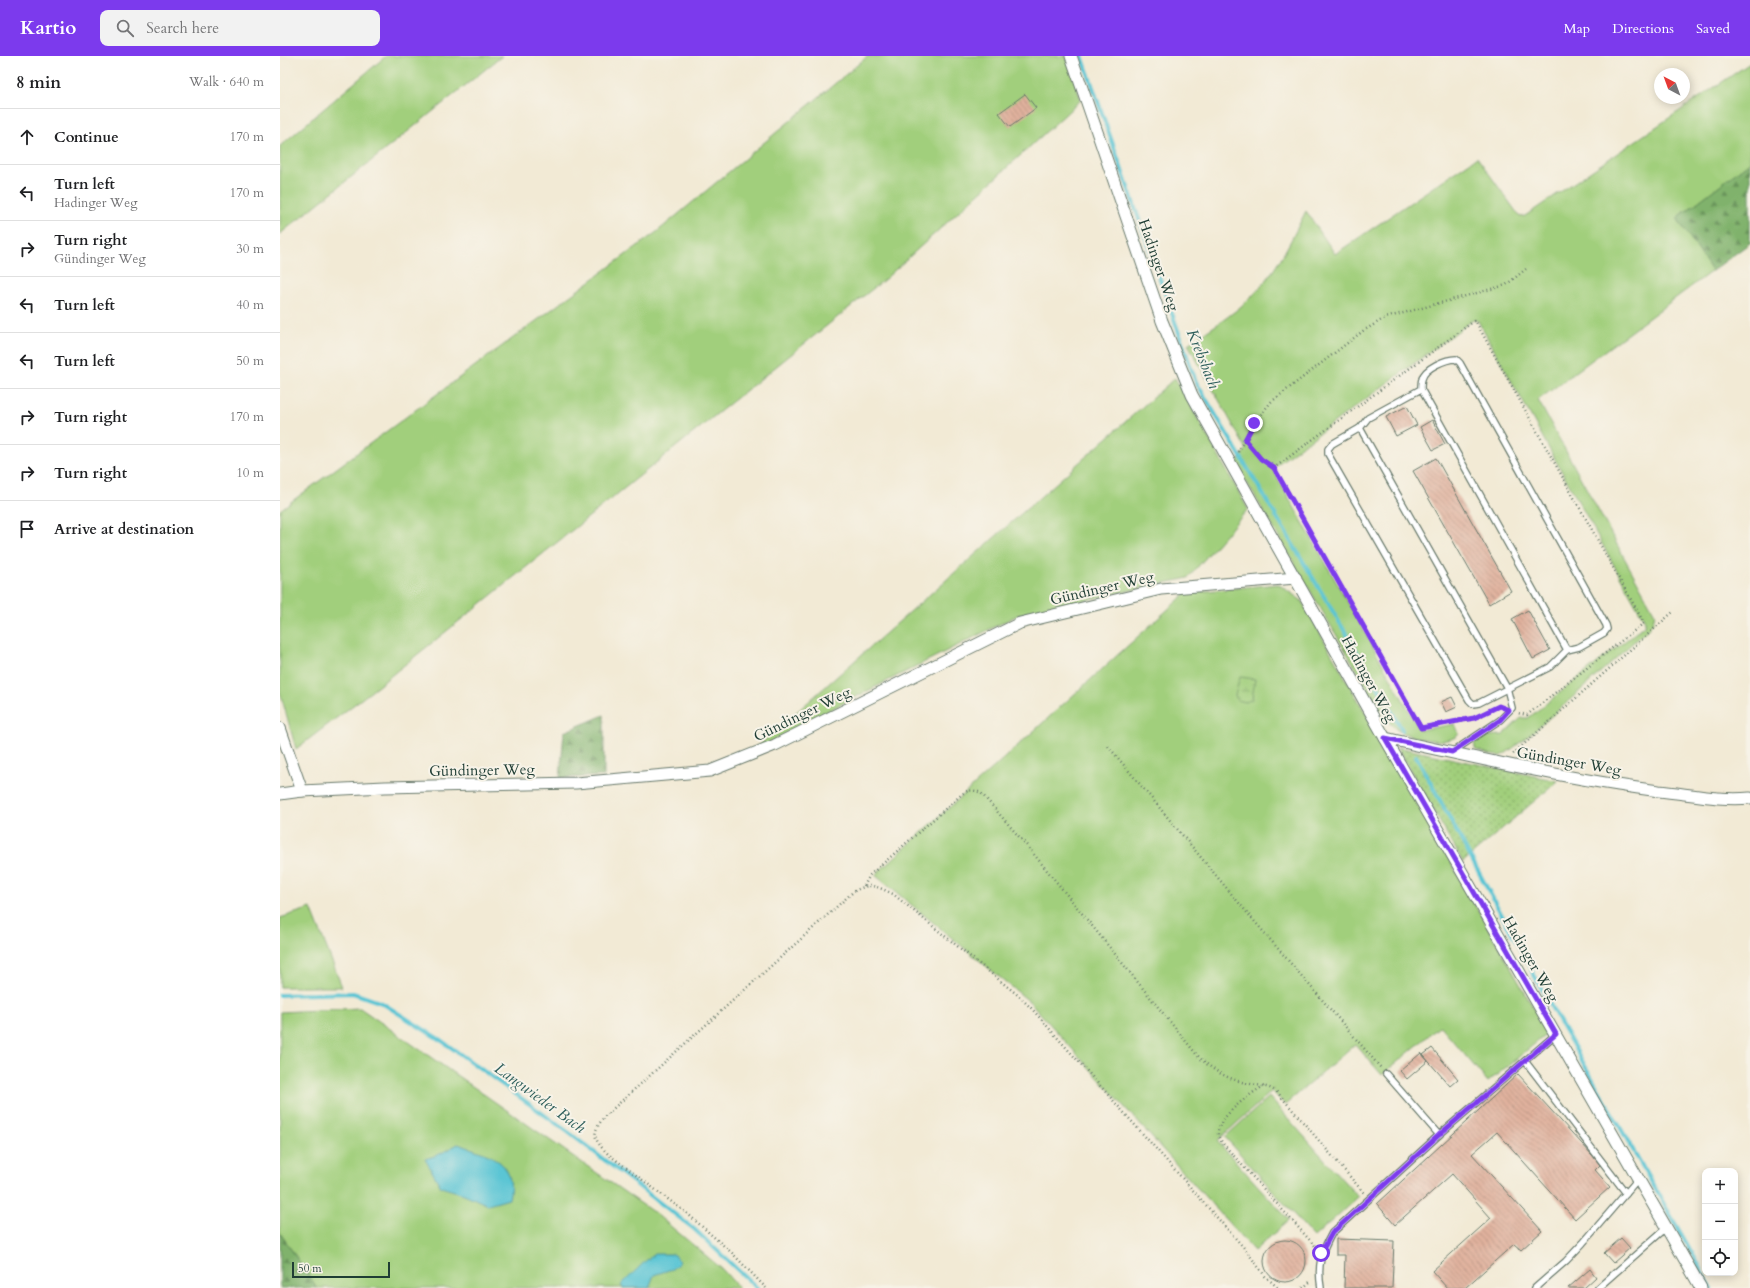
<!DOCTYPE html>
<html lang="en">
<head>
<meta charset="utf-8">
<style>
  body { margin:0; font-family:Cardo,serif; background:#f2f2f2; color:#202124 }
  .controls { position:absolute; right:12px; bottom:12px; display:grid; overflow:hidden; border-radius:8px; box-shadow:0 2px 10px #0003 }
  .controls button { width:36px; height:36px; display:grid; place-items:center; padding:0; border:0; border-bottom:1px solid #e0e0e0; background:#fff; color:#202124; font:20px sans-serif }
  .compass { position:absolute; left:1374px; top:12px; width:36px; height:36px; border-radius:50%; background:#fff; box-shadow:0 2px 10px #0003; rotate:319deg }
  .scale { position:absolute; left:12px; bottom:10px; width:98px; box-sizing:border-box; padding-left:4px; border:2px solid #1f3d34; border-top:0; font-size:11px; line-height:14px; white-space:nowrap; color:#1f3d34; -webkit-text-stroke:3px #f7f3e8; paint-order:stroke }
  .stop { position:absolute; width:12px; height:12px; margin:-9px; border:3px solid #7c3aed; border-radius:50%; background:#fff }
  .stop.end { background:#7c3aed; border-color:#fff; box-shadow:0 1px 4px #0008 }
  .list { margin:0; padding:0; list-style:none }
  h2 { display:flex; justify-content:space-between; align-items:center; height:52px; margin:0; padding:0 16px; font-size:17px }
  h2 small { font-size:13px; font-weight:400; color:#757577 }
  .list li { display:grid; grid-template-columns:26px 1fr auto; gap:12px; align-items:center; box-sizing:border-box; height:56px; padding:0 16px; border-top:1px solid #e0e0e0 }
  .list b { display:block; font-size:15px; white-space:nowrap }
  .list p { margin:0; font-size:13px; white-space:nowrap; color:#757577 }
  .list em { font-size:13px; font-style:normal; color:#757577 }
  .icon { flex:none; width:22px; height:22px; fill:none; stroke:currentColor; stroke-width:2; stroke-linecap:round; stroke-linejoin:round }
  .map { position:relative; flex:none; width:1470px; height:1232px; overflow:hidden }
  header { display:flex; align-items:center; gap:24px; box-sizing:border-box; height:56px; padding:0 20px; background:#7c3aed; color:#fff }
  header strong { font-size:19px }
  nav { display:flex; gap:22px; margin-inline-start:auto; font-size:14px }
  .search { width:280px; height:36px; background:#f2f2f2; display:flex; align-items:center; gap:10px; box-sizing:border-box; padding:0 14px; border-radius:8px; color:#757577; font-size:15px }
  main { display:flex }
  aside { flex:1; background:#fff }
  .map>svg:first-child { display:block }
</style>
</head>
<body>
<header>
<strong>Kartio</strong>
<div class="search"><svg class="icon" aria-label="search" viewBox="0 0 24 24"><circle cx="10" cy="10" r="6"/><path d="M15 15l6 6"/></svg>Search here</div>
<nav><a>Map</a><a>Directions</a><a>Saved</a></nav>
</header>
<main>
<aside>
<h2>8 min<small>Walk · 640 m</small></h2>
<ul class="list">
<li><svg class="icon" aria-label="ahead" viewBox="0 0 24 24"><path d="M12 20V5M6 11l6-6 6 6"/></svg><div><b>Continue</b></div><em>170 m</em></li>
<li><svg class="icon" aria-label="left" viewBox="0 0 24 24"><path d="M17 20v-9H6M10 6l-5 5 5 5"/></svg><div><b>Turn left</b><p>Hadinger Weg</p></div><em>170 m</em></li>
<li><svg class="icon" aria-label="right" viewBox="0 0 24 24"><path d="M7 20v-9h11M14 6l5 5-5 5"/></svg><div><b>Turn right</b><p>Gündinger Weg</p></div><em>30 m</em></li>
<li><svg class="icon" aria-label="left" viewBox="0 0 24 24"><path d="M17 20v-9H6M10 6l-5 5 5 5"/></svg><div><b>Turn left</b></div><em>40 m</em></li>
<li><svg class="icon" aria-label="left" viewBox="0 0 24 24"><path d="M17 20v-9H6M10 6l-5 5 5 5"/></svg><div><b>Turn left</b></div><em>50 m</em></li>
<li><svg class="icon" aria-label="right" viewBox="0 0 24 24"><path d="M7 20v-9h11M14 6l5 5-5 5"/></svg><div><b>Turn right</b></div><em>170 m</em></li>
<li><svg class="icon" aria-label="right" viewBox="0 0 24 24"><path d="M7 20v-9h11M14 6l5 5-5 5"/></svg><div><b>Turn right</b></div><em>10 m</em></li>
<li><svg class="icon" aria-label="arrive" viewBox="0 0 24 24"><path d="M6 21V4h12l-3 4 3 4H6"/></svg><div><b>Arrive at destination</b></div></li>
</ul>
</aside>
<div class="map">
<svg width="1470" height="1232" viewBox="0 0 1470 1232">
  <defs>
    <pattern id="forest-firs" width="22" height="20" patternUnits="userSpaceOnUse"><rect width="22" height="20" fill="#80b26c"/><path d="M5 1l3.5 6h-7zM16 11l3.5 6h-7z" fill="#68925a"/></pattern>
    <pattern id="wetland-marsh" width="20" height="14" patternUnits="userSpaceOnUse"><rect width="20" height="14" fill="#a1cf7c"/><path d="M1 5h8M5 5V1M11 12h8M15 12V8" fill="none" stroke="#83a966"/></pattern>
    <pattern id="garden-dots" width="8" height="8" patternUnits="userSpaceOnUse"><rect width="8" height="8" fill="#a1cf7c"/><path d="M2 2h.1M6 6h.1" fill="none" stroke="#83a966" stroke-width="1.8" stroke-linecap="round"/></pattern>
    <pattern id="building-back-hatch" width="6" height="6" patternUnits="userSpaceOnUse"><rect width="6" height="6" fill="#e0b19d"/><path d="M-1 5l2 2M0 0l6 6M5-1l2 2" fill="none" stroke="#b59181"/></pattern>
  </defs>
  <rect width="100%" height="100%" fill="#f7f3e8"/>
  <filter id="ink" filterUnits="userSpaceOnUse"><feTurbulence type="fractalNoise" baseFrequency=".025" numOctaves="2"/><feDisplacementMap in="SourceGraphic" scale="8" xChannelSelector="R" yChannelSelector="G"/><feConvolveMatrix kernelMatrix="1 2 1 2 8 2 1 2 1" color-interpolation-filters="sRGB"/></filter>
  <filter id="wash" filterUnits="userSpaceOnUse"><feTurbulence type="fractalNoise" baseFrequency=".012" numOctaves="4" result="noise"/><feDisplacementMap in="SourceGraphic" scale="16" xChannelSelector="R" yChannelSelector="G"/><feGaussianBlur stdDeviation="0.9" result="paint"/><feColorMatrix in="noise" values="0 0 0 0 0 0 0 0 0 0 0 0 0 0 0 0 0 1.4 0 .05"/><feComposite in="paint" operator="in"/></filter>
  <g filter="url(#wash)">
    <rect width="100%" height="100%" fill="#f2ead5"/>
    <!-- grass -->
    <g fill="#a1cf7c" stroke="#608658">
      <path d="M106,0h116l-222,178v-88z"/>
      <path d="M588,0h198l15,44 -196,179 -508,408 -81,62 -16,-57v-182l378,-279z"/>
      <path d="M1470,7v99l-73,56 35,53 -174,129 117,214 -2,8 -5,7c-18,16 -136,126 -148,127 -7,0 -17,-4 -24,-6 -3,-6 -1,-9 2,-14l25,-1 18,-17h7l116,-92 1,-5 -167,-300 -5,-1 -201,148 148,262 35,-6 4,10c-11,13 -47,4 -60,-3 -5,-3 -10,-9 -14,-13l-149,-254 10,-15 -58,-105c26,-18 54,-34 74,-59 19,-22 31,-49 44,-74l29,43 142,-97 43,60 5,-1z"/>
      <path d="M895,322l73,131 -60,69 -170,37 -218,110 -52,30z"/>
      <path d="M998,528l23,16 247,433 -60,49 -48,-56 -58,49 -27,-31 -70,61 -13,-14 -55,50 72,79 -35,31 -224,-249 -155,-127 311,-282z"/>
      <path d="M31,852l31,79h-62v-69z"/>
      <path d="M80,952l296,206 66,55 17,19h-422l-37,-55v-221z"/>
      <path d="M989,1041l89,100 -44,40 -89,-100z"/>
    </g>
    <!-- forest -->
    <g fill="url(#forest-firs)" stroke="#507850">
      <path d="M1470,106v81l-38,28 -35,-53z"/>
      <path d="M324,659v61l-44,2 4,-46z"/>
      <path d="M0,1177l37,55h-37z"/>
    </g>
    <!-- wetland -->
    <path fill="url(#wetland-marsh)" stroke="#608658" d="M960,621l15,2 -3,20 -6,3 -9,-2 -2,-5z"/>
    <!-- garden -->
    <path fill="url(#garden-dots)" stroke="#608658" d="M1117,691l161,34 -95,81z"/>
    <!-- water -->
    <g fill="#5ac5d4" stroke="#3c8184">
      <path d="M178,1088c29,10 60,16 51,55l-21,6 -24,-11 -23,-7 -16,-28 13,-4z"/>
      <path d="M374,1198h19l7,8 -8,7 -18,6 -5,13h-26l-2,-3c12,-11 21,-22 33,-31z"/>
    </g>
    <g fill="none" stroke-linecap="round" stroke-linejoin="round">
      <!-- stream -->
      <g stroke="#5ac5d4" stroke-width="4">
        <path d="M802,0l114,326 185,310 21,38"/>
        <path d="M1136,700l137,254 159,278"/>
        <path d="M0,939l73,-2 29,10 60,38 126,91 126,97 63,59"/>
      </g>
    </g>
    <g id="blocks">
      <!-- building -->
      <g fill="url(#building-back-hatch)">
        <path d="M745,38l11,14 -26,19 -11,-14z"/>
        <path d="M1127,350l10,19 -21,11 -10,-19z"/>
        <path d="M1152,364l13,24 -12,6 -13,-23z"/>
        <path d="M1156,402l75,133 -22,13 -76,-133z"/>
        <path d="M1248,554l22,40 -17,9 -21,-40z"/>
        <path d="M1172,641l5,10 -11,5 -5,-10z"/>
        <path d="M1152,992l26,31 -8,7 -27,-31z"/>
        <path d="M1141,997l7,8 -21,18 -7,-8z"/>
        <path d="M1238,1018l75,82 7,9 -5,5 15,17 -35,32 -78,-87 -25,22 70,77 -21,19 -7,-6 -49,44h-18l-15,-17 59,-53 -39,-44 -57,51 -18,-21z"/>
        <path d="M1341,1182l9,10 -17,15 -9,-10z"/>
        <path d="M1056,1183l58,2 -2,47h-48l1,-33h-9z"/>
        <circle cx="1005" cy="1205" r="21"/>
        <path d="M1310,1213l6,8 -12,11h-16z"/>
      </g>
    </g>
  </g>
  <g filter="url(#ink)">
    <use href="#blocks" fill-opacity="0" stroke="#697a6c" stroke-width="1"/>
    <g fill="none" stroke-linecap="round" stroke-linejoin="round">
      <defs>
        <g id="lane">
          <path d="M1141,333l146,261 -17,17 -71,36 -6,1 -4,-4 -141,-246v-5l4,-5 28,-16 8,-10 53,-29c0,-3 0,-7 1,-10 2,-11 24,-20 34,-20l4,4 146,262 1,4 -3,4 -25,14 -12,3"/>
          <path d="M1080,372l147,260 5,20 -12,12 -48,32"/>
          <path d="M1245,1005l101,132"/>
          <path d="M1106,1018l53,61"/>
          <path d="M1041,1232c-4,-23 0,-35 11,-55l107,-98 117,-101"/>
          <path d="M1255,1232l31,-27 17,-18 55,-64"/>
          <path d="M1318,1232l68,-60"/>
        </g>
        <g id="street">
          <path d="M791,0l91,265 30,74 193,343 316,550"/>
          <path d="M0,672l22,63"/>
          <path d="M1105,682c91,20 182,41 274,53 30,3 62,10 91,7"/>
          <path d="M0,738l22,-3 83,-4 191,-4 134,-12 65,-26 245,-122 141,-34 135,-11"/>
        </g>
      </defs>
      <!-- lane casing -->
      <use href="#lane" stroke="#697a6c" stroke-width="8"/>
      <!-- street casing -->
      <use href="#street" stroke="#697a6c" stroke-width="13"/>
      <!-- path -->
      <g stroke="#697a6c" stroke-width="2.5" stroke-dasharray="1 3" stroke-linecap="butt">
        <path d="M965,384l16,19 13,9 200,-147 2,1 168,301 -117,92 -9,-2"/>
        <path d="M958,396l16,-29 17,-21 92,-71 22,-13 121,-33 20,-16"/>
        <path d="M994,412l147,260 53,-9 25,-13 3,2"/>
        <path d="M828,690l141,169 132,153"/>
        <path d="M1233,698l160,-142"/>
        <path d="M584,830l6,-11 91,-80c6,-5 12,-6 20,-2l47,54 169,208c15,15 28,23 49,28 12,3 23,2 32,10l86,100"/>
        <path d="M984,1030c-12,6 -48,32 -46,48 0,3 4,8 6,11l92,102"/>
        <path d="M486,1232l-34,-35 -43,-38 -81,-61c-15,-15 -17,-21 -3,-38l248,-224c17,-10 23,-6 40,2l126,102 13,13 213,240 20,27 13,12"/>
        <path d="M1023,1232l8,-7"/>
      </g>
      <!-- lane -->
      <use href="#lane" stroke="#fff" stroke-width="5.5"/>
      <!-- street -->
      <use href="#street" stroke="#fff" stroke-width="11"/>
    </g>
  </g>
  <g fill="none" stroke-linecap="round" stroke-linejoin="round" filter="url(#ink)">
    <!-- route -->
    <path stroke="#7c3aed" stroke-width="5" d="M974,367l-9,17 16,19 13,9 147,260 53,-10 25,-12 10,4 -9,10 -48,32 -67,-14 171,296 -117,101 -107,98 -11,20"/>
  </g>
  <g text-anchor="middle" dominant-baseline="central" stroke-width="4" stroke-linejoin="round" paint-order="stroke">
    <!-- street labels -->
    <g font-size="15" fill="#1f3d34" stroke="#f7f3e8">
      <text transform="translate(879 209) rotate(71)">Hadinger Weg</text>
      <text transform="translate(822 532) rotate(-13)">Gündinger Weg</text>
      <text transform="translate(1089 623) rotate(61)">Hadinger Weg</text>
      <text transform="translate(522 658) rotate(-26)">Gündinger Weg</text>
      <text transform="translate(1289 705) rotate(10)">Gündinger Weg</text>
      <text transform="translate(202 714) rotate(-1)">Gündinger Weg</text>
      <text transform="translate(1251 903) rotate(60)">Hadinger Weg</text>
    </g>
    <!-- water labels -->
    <g font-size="16" font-style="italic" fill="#2e5f5c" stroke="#f7f3e8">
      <text transform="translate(923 303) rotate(68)">Krebsbach</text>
      <text transform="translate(260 1042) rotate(36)">Langwieder Bach</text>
    </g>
  </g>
</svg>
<div class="controls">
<button>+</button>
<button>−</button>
<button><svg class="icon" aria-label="locate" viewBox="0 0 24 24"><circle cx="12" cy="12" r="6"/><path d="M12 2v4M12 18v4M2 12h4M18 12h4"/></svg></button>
</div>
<svg class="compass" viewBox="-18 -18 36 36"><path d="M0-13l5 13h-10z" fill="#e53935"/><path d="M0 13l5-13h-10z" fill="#757577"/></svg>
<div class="scale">50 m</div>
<div class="stop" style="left:1041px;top:1197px"></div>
<div class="stop end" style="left:974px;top:367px"></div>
</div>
</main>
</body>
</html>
